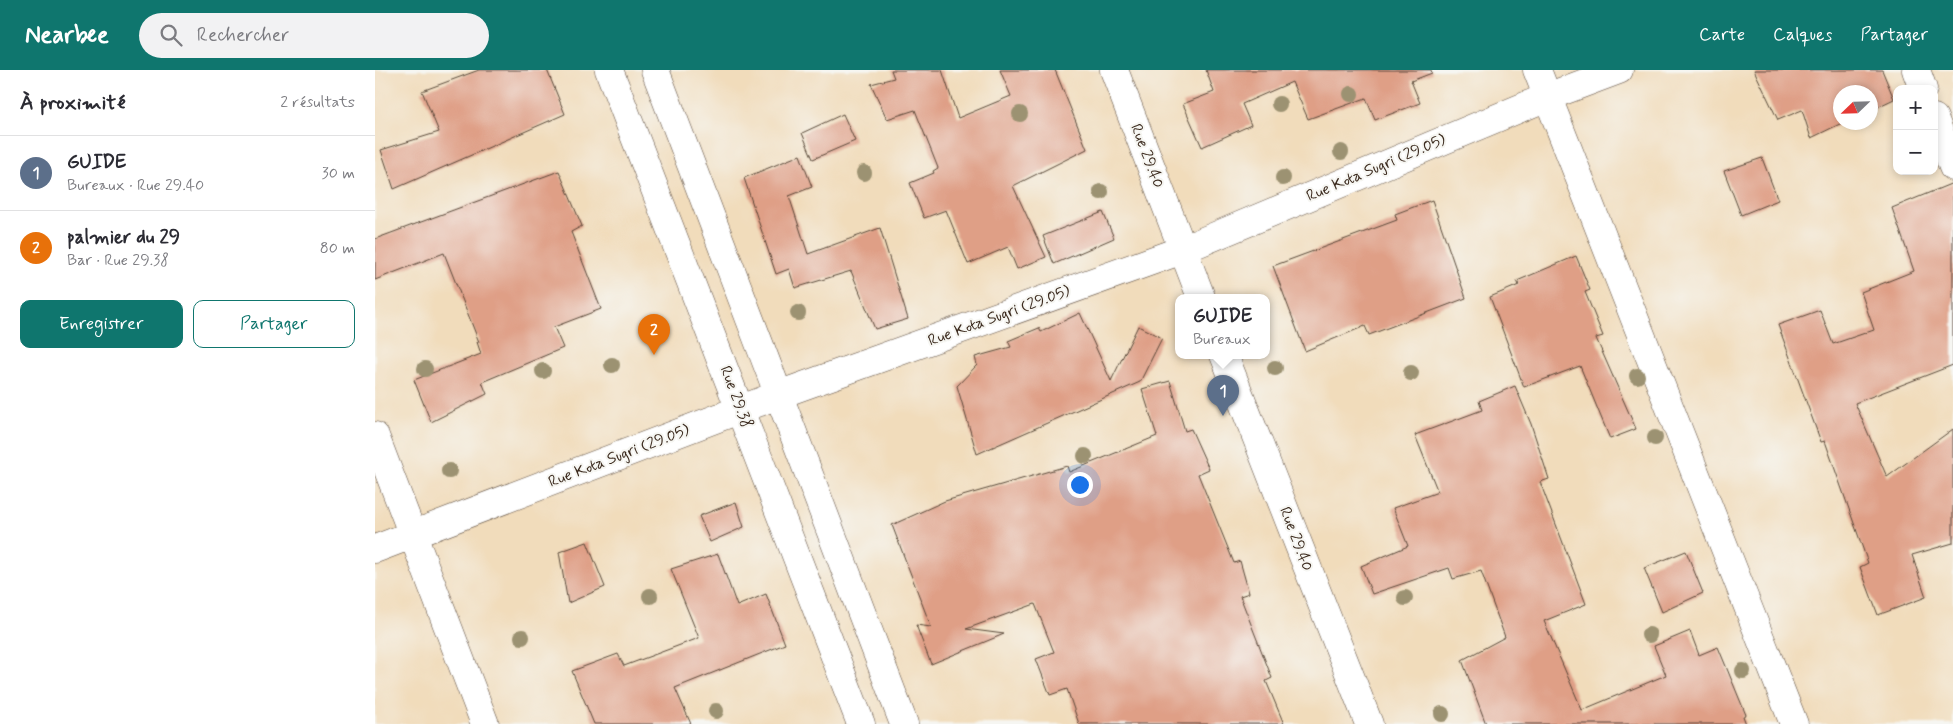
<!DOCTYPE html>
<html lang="fr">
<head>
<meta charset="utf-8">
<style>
  body { margin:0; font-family:Mynerve,sans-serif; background:#f2f2f3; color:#2b2b33 }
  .controls { position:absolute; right:15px; top:15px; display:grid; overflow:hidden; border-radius:10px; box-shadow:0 2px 8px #0003 }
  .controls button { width:45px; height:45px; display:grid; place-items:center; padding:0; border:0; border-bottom:1px solid #e1e1e2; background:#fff; color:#2b2b33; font:25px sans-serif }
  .compass { position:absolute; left:1458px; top:15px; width:45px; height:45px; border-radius:50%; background:#fff; box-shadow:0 2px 8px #0003; rotate:247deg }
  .you { position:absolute; left:704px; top:414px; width:18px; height:18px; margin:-12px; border:4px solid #fff; border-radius:50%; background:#1a73e8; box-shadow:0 0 0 8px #1a73e833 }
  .badge { display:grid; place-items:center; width:32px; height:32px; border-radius:50%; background:#0f766e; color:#fff; font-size:16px; font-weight:700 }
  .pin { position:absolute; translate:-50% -41px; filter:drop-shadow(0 1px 2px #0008) }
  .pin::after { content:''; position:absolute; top:26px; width:18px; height:15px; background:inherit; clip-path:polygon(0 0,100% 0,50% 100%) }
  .popup { position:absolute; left:800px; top:224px; width:95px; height:65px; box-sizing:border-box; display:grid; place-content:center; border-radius:10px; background:#fff; filter:drop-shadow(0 1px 4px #0005); font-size:16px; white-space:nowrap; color:#7c7c81 }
  .popup b { font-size:19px; color:#2b2b33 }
  .popup::after { content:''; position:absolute; left:50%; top:100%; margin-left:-10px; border:10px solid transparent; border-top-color:#fff }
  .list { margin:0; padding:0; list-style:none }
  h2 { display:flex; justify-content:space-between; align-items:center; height:65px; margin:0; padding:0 20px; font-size:21px }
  h2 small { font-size:16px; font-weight:400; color:#7c7c81 }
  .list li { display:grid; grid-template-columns:32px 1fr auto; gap:15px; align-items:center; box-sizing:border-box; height:75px; padding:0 20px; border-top:1px solid #e1e1e2 }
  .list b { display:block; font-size:19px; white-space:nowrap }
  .list p { margin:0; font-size:16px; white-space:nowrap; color:#7c7c81 }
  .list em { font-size:16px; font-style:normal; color:#7c7c81 }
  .actions { display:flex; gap:10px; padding:15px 20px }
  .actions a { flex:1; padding:11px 0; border:1px solid #0f766e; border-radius:10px; text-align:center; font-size:18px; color:#0f766e }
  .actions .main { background:#0f766e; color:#fff }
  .icon { flex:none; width:28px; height:28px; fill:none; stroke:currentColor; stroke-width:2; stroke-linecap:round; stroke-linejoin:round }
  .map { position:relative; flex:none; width:1578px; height:654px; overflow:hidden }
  header { display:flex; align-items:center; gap:30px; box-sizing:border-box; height:70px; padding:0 25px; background:#0f766e; color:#fff }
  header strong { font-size:24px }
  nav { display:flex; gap:28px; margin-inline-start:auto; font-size:18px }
  .search { width:350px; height:45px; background:#f2f2f3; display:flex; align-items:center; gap:12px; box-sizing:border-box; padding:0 18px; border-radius:28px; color:#7c7c81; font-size:19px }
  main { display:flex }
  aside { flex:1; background:#fff }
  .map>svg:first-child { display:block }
</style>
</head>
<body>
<header>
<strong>Nearbee</strong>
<div class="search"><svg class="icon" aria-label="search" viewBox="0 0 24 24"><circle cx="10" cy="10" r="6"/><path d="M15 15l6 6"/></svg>Rechercher</div>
<nav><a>Carte</a><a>Calques</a><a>Partager</a></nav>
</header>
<main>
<aside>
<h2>À proximité<small>2 résultats</small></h2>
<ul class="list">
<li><span class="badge" style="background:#5c6f8a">1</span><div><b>GUIDE</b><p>Bureaux · Rue 29.40</p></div><em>30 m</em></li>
<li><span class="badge" style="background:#e8710a">2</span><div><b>palmier du 29</b><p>Bar · Rue 29.38</p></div><em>80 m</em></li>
</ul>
<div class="actions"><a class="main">Enregistrer</a><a>Partager</a></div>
</aside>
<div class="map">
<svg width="1578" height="654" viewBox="0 0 1578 654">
  <rect width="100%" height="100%" fill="#f6f6f2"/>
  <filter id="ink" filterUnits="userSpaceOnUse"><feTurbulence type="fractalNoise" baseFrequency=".02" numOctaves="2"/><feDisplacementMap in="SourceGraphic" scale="10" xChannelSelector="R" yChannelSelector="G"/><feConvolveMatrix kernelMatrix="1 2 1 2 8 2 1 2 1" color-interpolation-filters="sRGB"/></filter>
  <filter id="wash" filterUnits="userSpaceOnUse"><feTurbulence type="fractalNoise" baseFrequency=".0096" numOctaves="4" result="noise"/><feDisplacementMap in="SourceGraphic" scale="20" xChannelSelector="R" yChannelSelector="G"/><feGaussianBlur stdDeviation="1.12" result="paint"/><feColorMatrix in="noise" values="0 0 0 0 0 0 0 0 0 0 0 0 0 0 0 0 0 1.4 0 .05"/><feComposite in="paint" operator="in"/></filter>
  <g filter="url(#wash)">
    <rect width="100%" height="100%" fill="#f1dcbb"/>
    <g id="blocks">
      <!-- building -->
      <g fill="#df9f86">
        <path d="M104,0h68l18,44 -171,75 -13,-39 58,-18 -17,-41z"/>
        <path d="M516,0h51l16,48 53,-22 -11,-26h55l32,79 -74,37 33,71 -29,12 -9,-22 -40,17 -22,-54 -22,8 -14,-35 24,-10 -1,-2 5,-3 -23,-58 -28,9 -16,-35 23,-6z"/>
        <path d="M831,0h225l1,3 -21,8 9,22 -45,17 -9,-22 -58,21 -16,-37 -50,22 9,21 -49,22 -19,-43 31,-12z"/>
        <path d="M1379,0h128l12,29 -23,11v-18h-30v30h3l-33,16 -9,-28 -24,10z"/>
        <path d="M468,44l12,27 -42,18 -11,-26z"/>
        <path d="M425,85l12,32 -23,9 19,58 72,-26 28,91 -33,10 -24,-58 -56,17 -6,-19 -13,5 -32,-96z"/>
        <path d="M1387,88l16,42 -37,15 -17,-44z"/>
        <path d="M184,101l23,55 -11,6 30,77 -47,18 9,21 -81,34 5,12 -56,28 -17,-42 67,-26 -4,-12h2l-35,-89 -69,27v-41z"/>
        <path d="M1578,113v182l-98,38 32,74 66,-48v114l-41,12 14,42 -48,18 -18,-48 8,-4 -43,-122 -4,1 -43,-117 42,-15 13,34 41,-14 -13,-38 53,-21 -22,-63z"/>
        <path d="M1057,130l34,98 -97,37 -4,-9 -60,25 -32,-85 124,-46 -2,-6z"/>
        <path d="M728,142l11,26 -60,26 -11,-28z"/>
        <path d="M1201,186l14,34 -5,2 18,44 -7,2 40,91 -26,10 -30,-73 -56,21 -34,-90 29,-12 -2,-4z"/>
        <path d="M705,243l31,68 27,-55 24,12 -22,44 -163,72 -20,-68 20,-21 -2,-8 36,-10 -3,-6 31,-13 2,4z"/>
        <path d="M795,311l15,50 6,-2 18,40 -11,5 36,89 6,-2 9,32 -9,3 32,82 -6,3 18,43h-205l-12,-35 -17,6 -14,-36 18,-7 -19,-48 -69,25 38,5 -73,30 -15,-39 15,2 -39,-102 53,-24 122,-35 2,6 88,-36 -15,-47z"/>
        <path d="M1140,316l16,38 18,55 -9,3 46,122 -42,17 38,89 84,-35 -12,-29 36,-15 9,24 19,-8 28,68 -3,1 3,8h-260l-24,-64 43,-23 -24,-66 -28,8 -4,-11 -77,26 -11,-28 47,-20 -15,-38 45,-16 -23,-57 67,-25 -3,-9z"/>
        <path d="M361,432l8,25 -34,15 -11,-26z"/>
        <path d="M212,472l18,45 -37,16 -9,-51z"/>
        <path d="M1311,481l17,42 -41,19 -18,-44z"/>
        <path d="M343,484l19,52 29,-12 19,50 -110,44 16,36h-97l-22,-53 46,-17 6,12 75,-28 -28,-69z"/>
      </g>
    </g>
  </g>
  <g filter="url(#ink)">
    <use href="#blocks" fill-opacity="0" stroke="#564536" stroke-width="1"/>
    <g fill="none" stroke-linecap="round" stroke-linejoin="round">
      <defs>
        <g id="minor">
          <path d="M739,0l87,227"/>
          <path d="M1162,0l257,654"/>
          <path d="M1541,0l7,19"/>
          <path d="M1559,48l19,49"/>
          <path d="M849,285l145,369"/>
          <path d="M0,366l110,288"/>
          <path d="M0,479l403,-154 404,-145 365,-153 72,-27"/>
        </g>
        <g id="major">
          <path d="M234,0l252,654"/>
          <path d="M280,0l249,654"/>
        </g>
      </defs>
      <!-- minor casing -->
      <use href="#minor" stroke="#564536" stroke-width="29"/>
      <!-- major casing -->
      <use href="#major" stroke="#564536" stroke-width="29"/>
      <!-- minor -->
      <use href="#minor" stroke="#fff" stroke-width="28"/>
      <!-- major -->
      <use href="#major" stroke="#fff" stroke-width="28"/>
    </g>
    <!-- trees -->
    <g fill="#9c9272">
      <circle cx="976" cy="24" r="8"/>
      <circle cx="904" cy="34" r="8"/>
      <circle cx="645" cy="44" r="8"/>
      <circle cx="966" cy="82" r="8"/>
      <circle cx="489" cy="103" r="8"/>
      <circle cx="908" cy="108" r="8"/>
      <circle cx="726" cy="122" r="8"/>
      <circle cx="423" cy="243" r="8"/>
      <circle cx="237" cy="295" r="8"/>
      <circle cx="900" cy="298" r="8"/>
      <circle cx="50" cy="299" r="8"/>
      <circle cx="168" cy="301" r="8"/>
      <circle cx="1036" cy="303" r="8"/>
      <circle cx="1262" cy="306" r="8"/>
      <circle cx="1280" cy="368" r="8"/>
      <circle cx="710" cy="386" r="8"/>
      <circle cx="74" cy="401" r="8"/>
      <circle cx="275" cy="526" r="8"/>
      <circle cx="1030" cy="528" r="8"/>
      <circle cx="1274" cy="565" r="8"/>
      <circle cx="147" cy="567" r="8"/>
      <circle cx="1368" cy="601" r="8"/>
      <circle cx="341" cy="641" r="8"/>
      <circle cx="1067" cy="644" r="8"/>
    </g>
  </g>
  <g text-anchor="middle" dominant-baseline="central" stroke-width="4" stroke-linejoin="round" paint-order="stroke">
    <!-- street labels -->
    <g font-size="16" fill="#3b2a1e" stroke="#f6f6f2">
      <text transform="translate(772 86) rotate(69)">Rue 29.40</text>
      <text transform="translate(1001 98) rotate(-23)">Rue Kota Sugri (29.05)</text>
      <text transform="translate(624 246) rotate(-20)">Rue Kota Sugri (29.05)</text>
      <text transform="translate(361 327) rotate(69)">Rue 29.38</text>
      <text transform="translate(244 386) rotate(-21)">Rue Kota Sugri (29.05)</text>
      <text transform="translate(921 469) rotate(69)">Rue 29.40</text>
    </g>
  </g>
</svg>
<div class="controls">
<button>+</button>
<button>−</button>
</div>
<svg class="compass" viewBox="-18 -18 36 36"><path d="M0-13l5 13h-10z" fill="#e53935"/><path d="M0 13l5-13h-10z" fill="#7c7c81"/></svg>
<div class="you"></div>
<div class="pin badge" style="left:848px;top:346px;background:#5c6f8a">1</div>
<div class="popup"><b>GUIDE</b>Bureaux</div>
<div class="pin badge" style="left:279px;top:285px;background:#e8710a">2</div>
</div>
</main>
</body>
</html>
